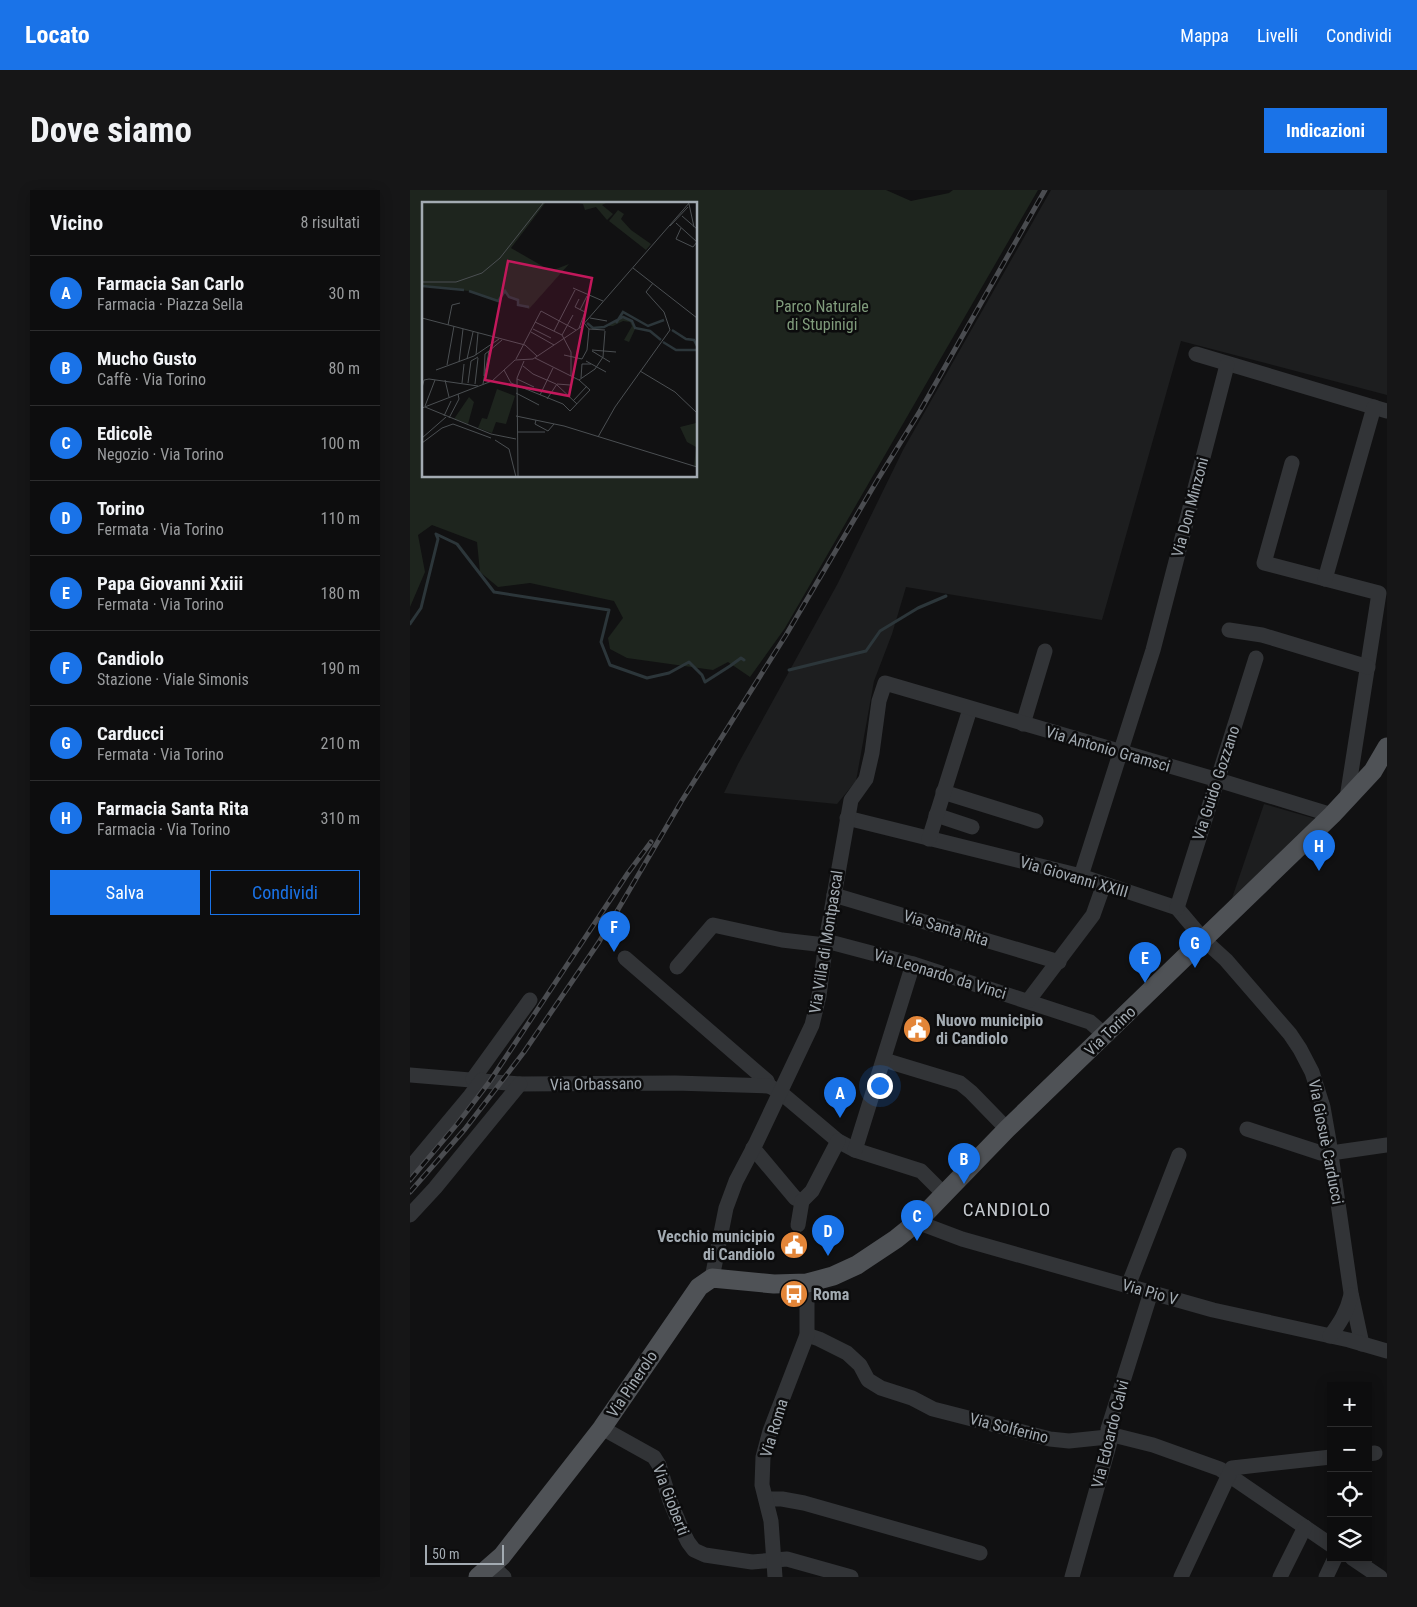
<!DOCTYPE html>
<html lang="it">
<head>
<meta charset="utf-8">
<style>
  body { margin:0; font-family:"Roboto Condensed",sans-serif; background:#161617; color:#f1f3f6 }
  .controls { position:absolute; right:15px; bottom:15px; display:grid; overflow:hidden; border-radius:0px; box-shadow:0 2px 12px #0003 }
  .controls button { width:45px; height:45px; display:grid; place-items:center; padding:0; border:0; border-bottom:1px solid #2d2d2e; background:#0d0d0e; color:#f1f3f6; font:25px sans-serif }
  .scale { position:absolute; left:15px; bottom:12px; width:79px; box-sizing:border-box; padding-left:5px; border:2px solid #a3abb2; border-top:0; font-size:14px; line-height:18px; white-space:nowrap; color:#a3abb2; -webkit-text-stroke:4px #0c0c0d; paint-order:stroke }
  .you { position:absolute; left:469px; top:895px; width:18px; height:18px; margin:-12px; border:4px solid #fff; border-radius:50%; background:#1a73e8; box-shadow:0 0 0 8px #1a73e833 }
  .badge { display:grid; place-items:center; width:32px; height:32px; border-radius:50%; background:#1a73e8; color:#fff; font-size:16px; font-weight:700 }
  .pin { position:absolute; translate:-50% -41px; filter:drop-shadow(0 1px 2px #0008) }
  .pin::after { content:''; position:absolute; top:26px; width:18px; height:15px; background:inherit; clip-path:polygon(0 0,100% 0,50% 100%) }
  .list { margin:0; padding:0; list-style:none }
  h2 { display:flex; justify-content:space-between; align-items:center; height:65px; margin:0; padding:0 20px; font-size:21px }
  h2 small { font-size:16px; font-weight:400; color:#9a9c9e }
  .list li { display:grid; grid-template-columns:32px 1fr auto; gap:15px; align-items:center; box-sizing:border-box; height:75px; padding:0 20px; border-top:1px solid #2d2d2e }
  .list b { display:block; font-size:19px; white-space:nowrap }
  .list p { margin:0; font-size:16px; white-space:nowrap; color:#9a9c9e }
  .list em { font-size:16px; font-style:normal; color:#9a9c9e }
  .actions { display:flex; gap:10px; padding:15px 20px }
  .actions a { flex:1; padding:11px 0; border:1px solid #1a73e8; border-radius:0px; text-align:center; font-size:18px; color:#1a73e8 }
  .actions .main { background:#1a73e8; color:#fff }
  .icon { flex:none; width:28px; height:28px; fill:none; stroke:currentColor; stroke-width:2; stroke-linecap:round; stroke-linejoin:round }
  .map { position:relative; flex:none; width:977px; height:1387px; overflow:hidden; border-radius:0px }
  header { display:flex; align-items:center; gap:30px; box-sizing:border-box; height:70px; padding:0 25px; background:#1a73e8; color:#fff }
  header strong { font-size:24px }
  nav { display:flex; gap:28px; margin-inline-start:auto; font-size:18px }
  .intro { display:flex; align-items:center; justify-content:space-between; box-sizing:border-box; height:120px; padding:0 30px }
  h1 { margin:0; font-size:35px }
  .button { padding:12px 22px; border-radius:0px; background:#1a73e8; color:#fff; font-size:18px; font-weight:700 }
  main { display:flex; gap:30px; padding:0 30px }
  aside { flex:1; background:#0d0d0e; border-radius:0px; box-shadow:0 2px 12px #0003 }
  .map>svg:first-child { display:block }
</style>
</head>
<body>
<header>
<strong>Locato</strong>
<nav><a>Mappa</a><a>Livelli</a><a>Condividi</a></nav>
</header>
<div class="intro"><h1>Dove siamo</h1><a class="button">Indicazioni</a></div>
<main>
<aside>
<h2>Vicino<small>8 risultati</small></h2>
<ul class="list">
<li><span class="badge">A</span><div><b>Farmacia San Carlo</b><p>Farmacia · Piazza Sella</p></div><em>30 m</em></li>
<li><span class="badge">B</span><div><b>Mucho Gusto</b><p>Caffè · Via Torino</p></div><em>80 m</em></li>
<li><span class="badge">C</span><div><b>Edicolè</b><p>Negozio · Via Torino</p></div><em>100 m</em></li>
<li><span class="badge">D</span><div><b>Torino</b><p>Fermata · Via Torino</p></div><em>110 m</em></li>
<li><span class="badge">E</span><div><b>Papa Giovanni Xxiii</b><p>Fermata · Via Torino</p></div><em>180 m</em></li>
<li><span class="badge">F</span><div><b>Candiolo</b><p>Stazione · Viale Simonis</p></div><em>190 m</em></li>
<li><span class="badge">G</span><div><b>Carducci</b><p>Fermata · Via Torino</p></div><em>210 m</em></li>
<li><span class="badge">H</span><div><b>Farmacia Santa Rita</b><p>Farmacia · Via Torino</p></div><em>310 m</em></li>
</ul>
<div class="actions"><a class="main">Salva</a><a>Condividi</a></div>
</aside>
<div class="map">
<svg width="977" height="1387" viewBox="0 0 977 1387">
  <rect width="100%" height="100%" fill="#111112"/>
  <!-- built -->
  <g fill="#1d1e1f">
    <path d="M641,0h336v205l-206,-54 -79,279 -196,-33 -14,47 -18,47 -18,100 -19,23 -113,-11 14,-29 100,-181 65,-133z"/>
    <path d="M854,614l52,15 -86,85z"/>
  </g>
  <!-- green -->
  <path fill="#1e251e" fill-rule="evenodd" d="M0,0h476l25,11 38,-8 4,-3h85l-253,438 -35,49 -22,-15 -15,8 -86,-12 -17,-9 -2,-11 15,-20 -9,-17 -84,-18 -32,4 -18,-15 -3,-30 -45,-17 -14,10 7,37 -15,35zM14,14h272v272h-272z"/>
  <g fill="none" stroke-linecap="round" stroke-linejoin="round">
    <!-- stream -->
    <g stroke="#2c363a" stroke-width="3">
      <path d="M0,434l11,-16 17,-69 -2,-5 21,10 37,48 115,18 -8,32 9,23 37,13 22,-5 20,-11 13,13 3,7 25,-16 11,-8 3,2"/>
      <path d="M379,480l77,-19 14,-20 38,-23 28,-12"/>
    </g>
    <!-- minor -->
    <g stroke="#323437" stroke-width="15">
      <path d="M786,164l191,57"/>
      <path d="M882,273l-28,100 115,30 -32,205"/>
      <path d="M915,389l49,-172"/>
      <path d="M819,440l33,5 106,32"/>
      <path d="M613,534l22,-73"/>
      <path d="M533,602l93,29"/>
      <path d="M526,625l36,12"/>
      <path d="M437,628l234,58 96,32 27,32 22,20 64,74 10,15 12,23 11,35 6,34 22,152 11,51"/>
      <path d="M519,649l41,-130"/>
      <path d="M671,686l72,-226 74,-285"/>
      <path d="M424,705l225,67"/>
      <path d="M767,718l79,-250"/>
      <path d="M416,751l87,23 177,58 16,14"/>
      <path d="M215,768l142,123 2,5"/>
      <path d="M267,777l36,-42 69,15 43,5"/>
      <path d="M618,811l65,-86 11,-31"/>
      <path d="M474,870l76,23 11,9 36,37"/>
      <path d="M0,885l110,9 155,-1 94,3 11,6 58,49 17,9 66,21 23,23"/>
      <path d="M63,889l57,-79"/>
      <path d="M837,939l74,24h10l56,-8"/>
      <path d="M343,958l42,50 7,3"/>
      <path d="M445,960l58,-186"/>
      <path d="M0,978l60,-72 12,-16"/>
      <path d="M0,1025l25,-27 85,-104"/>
      <path d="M507,1032l45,17 251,71 136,30 38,11"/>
      <path d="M388,1035l4,-24 10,-10 26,-50"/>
      <path d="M302,1088l14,-70 10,-27 20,-38 56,-118 7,-29 7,-55 25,-141 15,-21 6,-26 7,-52 6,-18 333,97 114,35"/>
      <path d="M718,1096l51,-131"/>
      <path d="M397,1145l12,4 28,14 13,12 8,15 13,8 31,10 21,11 117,30 19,2 48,-5 36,9 67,24 111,76"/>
      <path d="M920,1146c10,-13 17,-24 21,-41"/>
      <path d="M192,1238l52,29 5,8 11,36 13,31 5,10 6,8 11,5 47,7 35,-3 64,18"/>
      <path d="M958,1264l7,-1"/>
      <path d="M356,1309h16l22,4 176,50"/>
      <path d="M942,1368l28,19"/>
      <path d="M82,1376l12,11"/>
      <path d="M365,1387l-4,-56 -9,-36 1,-28 7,-26 37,-96v-52"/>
      <path d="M662,1387l38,-135 -2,-13 43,-137"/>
      <path d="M771,1387l51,-109 99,-11"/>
      <path d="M870,1387l25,-50"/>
      <path d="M916,1387l9,-19"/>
    </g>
    <!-- major -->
    <path stroke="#4f5256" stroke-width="19" d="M68,1387l24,-21 100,-128 97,-141 13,-9 62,6 33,-1 26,-7 24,-11 39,-26 21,-17 90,-93 325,-314 41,-44 14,-24"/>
    <defs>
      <g id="rail">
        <path d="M0,990l48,-57 32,-42 138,-208 23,-31"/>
        <path d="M0,1002l55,-63 59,-77 75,-110 82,-140 105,-167 92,-156 42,-68 125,-221"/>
      </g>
    </defs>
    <!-- rail casing -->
    <use href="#rail" stroke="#4a4c50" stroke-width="5"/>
    <!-- rail -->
    <use href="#rail" stroke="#0c0c0d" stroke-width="3" stroke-dasharray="9" stroke-linecap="butt"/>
  </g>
  <!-- icons -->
  <defs>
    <symbol id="civic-disc" viewBox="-11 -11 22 22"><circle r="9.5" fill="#e38538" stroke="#0c0c0d"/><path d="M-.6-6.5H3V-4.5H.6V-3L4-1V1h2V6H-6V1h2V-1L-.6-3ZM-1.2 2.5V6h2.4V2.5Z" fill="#fff"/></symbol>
    <symbol id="bus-disc" viewBox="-11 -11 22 22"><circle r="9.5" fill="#e38538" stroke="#0c0c0d"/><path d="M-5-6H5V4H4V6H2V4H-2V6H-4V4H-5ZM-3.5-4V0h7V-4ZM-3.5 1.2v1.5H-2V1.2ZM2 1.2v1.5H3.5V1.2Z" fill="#fff"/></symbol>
  </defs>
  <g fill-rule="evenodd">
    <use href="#civic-disc" x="491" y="823" width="32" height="32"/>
    <use href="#civic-disc" x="368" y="1039" width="32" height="32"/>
    <use href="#bus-disc" x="368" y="1088" width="32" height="32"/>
  </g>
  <g text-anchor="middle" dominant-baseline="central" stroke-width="5" stroke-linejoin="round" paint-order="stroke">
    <!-- park labels -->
    <g font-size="16" fill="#809c7c" stroke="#0c0c0d">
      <text x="412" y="116">Parco Naturale<tspan x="412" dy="18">di Stupinigi</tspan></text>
    </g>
    <!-- street labels -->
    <g font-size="16" fill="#a3abb2" stroke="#0c0c0d">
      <text transform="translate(780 317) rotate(-75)">Via Don Minzoni</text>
      <text transform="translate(698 559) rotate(16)">Via Antonio Gramsci</text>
      <text transform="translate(806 593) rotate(-72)">Via Guido Gozzano</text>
      <text transform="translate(664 687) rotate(16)">Via Giovanni XXIII</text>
      <text transform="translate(536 738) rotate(17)">Via Santa Rita</text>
      <text transform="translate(416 752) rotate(-81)">Via Villa di Montpascal</text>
      <text transform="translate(530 784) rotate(17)">Via Leonardo da Vinci</text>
      <text transform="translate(700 841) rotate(-44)">Via Torino</text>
      <text transform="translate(186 894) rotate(-1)">Via Orbassano</text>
      <text transform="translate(916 952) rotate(79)">Via Giosuè Carducci</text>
      <text transform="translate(740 1102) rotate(16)">Via Pio V</text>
      <text transform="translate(222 1194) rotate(-56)">Via Pinerolo</text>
      <text transform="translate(364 1238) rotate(-73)">Via Roma</text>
      <text transform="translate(599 1238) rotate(14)">Via Solferino</text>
      <text transform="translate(700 1244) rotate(-76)">Via Edoardo Calvi</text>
      <text transform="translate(261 1310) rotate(69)">Via Gioberti</text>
    </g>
    <!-- poi labels -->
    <g font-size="16" font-weight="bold" fill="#a3abb2" stroke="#0c0c0d" text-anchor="start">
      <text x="526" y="830">Nuovo municipio<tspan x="526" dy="18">di Candiolo</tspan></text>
      <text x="365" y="1046" text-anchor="end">Vecchio municipio<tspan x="365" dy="18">di Candiolo</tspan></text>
      <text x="403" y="1104">Roma</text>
    </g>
    <!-- quarter labels -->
    <g font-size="19" letter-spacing="1" fill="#c4c9ce" stroke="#0c0c0d">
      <text x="597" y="1019">CANDIOLO</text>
    </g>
  </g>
  <!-- overview -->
  <g transform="translate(12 12)">
    <rect width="275" height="275" fill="#111112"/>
    <path d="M0,0h124l-35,46 40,23 18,-7 -40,45 -10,-4v-5l-10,-3 -4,-7 -8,11 -28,-10 -47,-5zM152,0h34l-6,3 11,9 -6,6 -11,-13 -11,3 -2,-6zM196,8l6,4 -3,5 10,11 20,14 -5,6 -37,-29zM200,116l10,3 4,6 -7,15 -5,-2 8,-14 -2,-4 -7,-1 -10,5h-6zM75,187l18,7 -9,28 -10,-2 -4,11 -14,-5 4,-10 5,1zM47,195l5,5 -6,22 -14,-5zM274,221l1,3v41l-3,-1 2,-19 -9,-5 -7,-15z" fill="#1e251e"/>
    <path fill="none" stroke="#2c363a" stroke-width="2.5" d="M0,84l42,4M47,89l29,10 7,-10 4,6 9,3v5l11,2M165,121l6,5 11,-1 19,-10 9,4 3,7 15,3 11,9M194,121l7,-11 25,14 16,-6M250,128l14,9 8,1 3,6M241,140l13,8h21"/>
    <path fill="none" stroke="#4b4f52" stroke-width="1" d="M267,2l5,23M260,14l15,13M254,21l21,19M248,24l18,-19M259,26l-5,11 17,8 4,-5M211,66l64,50M0,80h34l26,-9 18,-15 44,-56M151,86l30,13M158,108l7,-14M0,116l103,27M168,116l17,3M113,120l27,13 9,17v24M26,123l4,-20 8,-2M157,126l6,-16 -10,-5 4,-8M111,127l18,9M167,127l16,1M132,129l21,-41M109,130l23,13M140,133l11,-20M103,143l12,11M170,148l24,2M170,149l18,11M54,153l2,-22M142,153l18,4 5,-9 2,-21 -5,-6M45,157l6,-27M94,157l25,-48 35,19M164,159l20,11M37,160l4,-33M25,163l7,-39M101,164l10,8 23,10 21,20M14,168l38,-14 25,-17M82,168l7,13 52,21 7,7 20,-21 -11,-10 -44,-22M218,169l35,21 22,21M62,174l1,-22 4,-3M159,176l1,-14h9M95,177l17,8M23,178l4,17M157,178l16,-11 8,-12 2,-26M40,181l2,-19M46,181l3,-22 7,-4M53,182l3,-26M61,182l6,-33 13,-11M0,186l2,-8 5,-1 49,7M94,191l23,12M118,193l13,-27M125,197l10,-15 13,1M151,199l14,-15M3,204l10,-26M3,205l66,27 25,5M0,206l70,-27 23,-21 18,-1 48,-32 109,-125M22,214l7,-15M94,214l48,10 133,41M27,216l10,-19 -1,-5M114,218l-1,4 13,7 6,-7M95,230h28M176,235l17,-30 55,-77 -6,-18 -18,-20 7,-9M0,236l24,-21M73,238l14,9 7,28M0,241l20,-15 11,-4 38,14M96,274l-1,-98 7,-17"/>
    <path fill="#c2185b" fill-opacity="0.15" stroke="#c2185b" stroke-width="2.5" d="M86,59l84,17 -23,118 -84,-16z"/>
    <rect width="275" height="275" fill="none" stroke="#a3abb2" stroke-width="2.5"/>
  </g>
</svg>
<div class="controls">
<button>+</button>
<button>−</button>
<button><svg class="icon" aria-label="locate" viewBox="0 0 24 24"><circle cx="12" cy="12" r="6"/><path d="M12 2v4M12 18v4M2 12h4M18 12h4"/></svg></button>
<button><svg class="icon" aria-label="layers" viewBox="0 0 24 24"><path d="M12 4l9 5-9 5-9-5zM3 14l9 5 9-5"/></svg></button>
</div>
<div class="scale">50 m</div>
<div class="you"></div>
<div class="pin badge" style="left:430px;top:928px">A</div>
<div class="pin badge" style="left:554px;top:994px">B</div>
<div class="pin badge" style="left:507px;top:1051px">C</div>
<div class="pin badge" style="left:418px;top:1066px">D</div>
<div class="pin badge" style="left:735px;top:793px">E</div>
<div class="pin badge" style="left:204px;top:762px">F</div>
<div class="pin badge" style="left:785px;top:778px">G</div>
<div class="pin badge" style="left:909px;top:681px">H</div>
</div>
</main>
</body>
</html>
